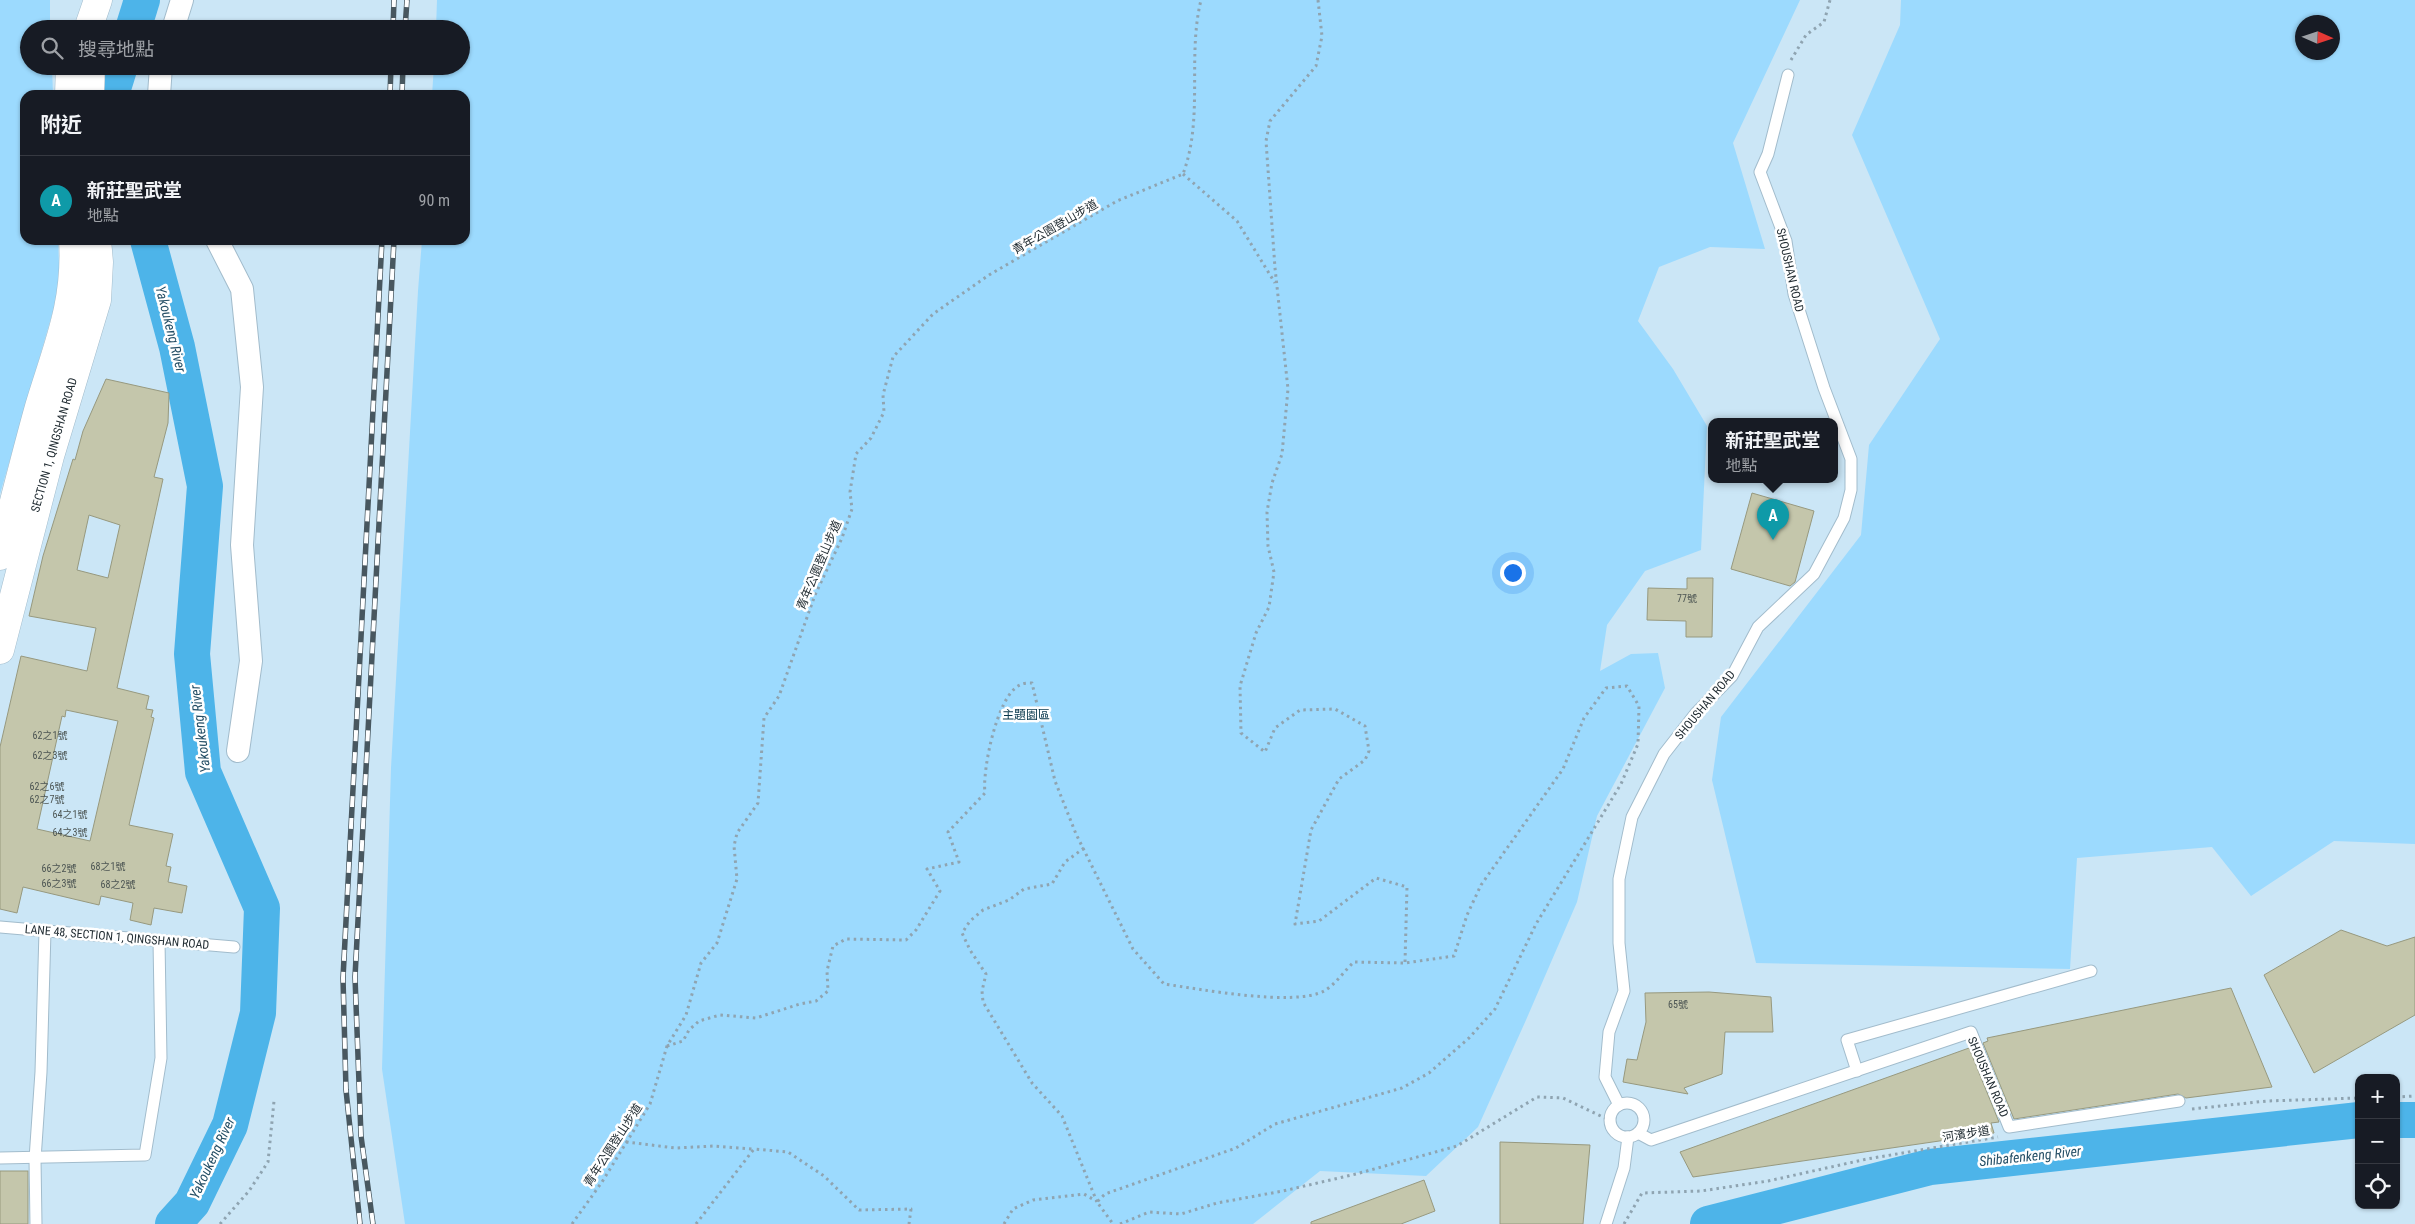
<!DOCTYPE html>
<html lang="zh-TW">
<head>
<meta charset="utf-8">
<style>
  body { margin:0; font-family:"Roboto Condensed","Noto Sans TC",sans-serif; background:#20242c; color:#f1f3f6 }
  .controls { position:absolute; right:15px; bottom:15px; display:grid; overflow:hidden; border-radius:10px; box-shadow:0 1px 4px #0004 }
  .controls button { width:45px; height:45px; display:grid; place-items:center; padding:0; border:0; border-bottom:1px solid #363941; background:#171b24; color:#f1f3f6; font:25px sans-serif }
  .compass { position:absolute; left:2295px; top:15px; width:45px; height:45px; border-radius:50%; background:#171b24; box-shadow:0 1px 4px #0004; rotate:93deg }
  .you { position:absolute; left:1512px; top:572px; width:18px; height:18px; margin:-12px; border:4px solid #fff; border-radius:50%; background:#1a73e8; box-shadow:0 0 0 8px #1a73e833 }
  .badge { display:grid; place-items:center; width:32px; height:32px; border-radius:50%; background:#0b8043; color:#fff; font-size:16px; font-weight:700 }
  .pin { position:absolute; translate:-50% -41px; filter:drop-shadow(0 1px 2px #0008) }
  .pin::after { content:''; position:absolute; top:26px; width:18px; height:15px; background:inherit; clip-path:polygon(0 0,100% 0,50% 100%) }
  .popup { position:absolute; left:1708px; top:418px; width:130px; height:65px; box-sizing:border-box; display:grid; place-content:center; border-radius:10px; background:#171b24; filter:drop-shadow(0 1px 4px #0005); font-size:16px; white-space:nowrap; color:#9ea1a6 }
  .popup b { font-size:19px; color:#f1f3f6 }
  .popup::after { content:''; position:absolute; left:50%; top:100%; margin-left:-10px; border:10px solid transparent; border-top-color:#171b24 }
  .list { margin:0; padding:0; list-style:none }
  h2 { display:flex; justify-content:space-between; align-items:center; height:65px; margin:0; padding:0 20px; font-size:21px }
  h2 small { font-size:16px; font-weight:400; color:#9ea1a6 }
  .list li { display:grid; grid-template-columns:32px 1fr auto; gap:15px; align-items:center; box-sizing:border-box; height:90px; padding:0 20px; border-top:1px solid #363941 }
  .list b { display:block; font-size:19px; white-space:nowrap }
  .list p { margin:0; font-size:16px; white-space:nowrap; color:#9ea1a6 }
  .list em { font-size:16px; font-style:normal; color:#9ea1a6 }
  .icon { flex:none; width:28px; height:28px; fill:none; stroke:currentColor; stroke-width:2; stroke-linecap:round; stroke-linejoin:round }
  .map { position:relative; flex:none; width:2415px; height:1224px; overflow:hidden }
  .search { position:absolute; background:#171b24; box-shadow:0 1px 4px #0004; left:20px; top:20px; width:450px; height:55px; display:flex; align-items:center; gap:12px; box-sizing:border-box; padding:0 18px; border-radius:28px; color:#9ea1a6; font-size:19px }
  .panel { position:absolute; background:#171b24; box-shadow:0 1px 4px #0004; left:20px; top:90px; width:450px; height:155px; border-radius:15px }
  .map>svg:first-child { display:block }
</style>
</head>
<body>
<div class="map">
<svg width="2415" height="1224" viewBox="0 0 2415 1224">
  <rect width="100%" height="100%" fill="#cbe6f6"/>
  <!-- green -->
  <g fill="#9cdafe" fill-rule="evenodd">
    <path d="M0,0h50v29h-21v37h23l1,29h-28v145h33l2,47 -60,207z"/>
    <path d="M437,0h1363l-67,143 32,106 -55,-2 -51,20 -21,54 35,48 34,57 -6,124 -56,21 -38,54 -7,46 31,-17 27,-1 7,35 -68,128 -20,86 -51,118 -48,107 -52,49 -106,-5 -67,53h-848l-23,-155 9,-301 27,-477 4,-51h43v-145h-33l2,-29h27v-37h-25z"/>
    <path d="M1901,0h514v844l-81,-3 -83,55 -39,-49 -135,11 -7,111 -314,-6 -44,-183 9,-63 140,-182 8,-90 71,-106 -88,-204 48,-110zM2302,22h30v30h-30z"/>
  </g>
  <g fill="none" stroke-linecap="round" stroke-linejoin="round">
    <!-- river -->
    <g stroke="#4db4e9" stroke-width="36">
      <path d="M133,29l9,-29"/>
      <path d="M111,95l9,-29"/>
      <path d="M148,240l29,107 28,139 -13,168 11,118 59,136 -4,105 -28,112 -38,78 -19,21"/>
      <path d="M2396,1120h19"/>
      <path d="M1708,1224l222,-57 429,-47"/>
    </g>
  </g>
  <!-- building -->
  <g fill="#c4c6ab" stroke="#97997f" fill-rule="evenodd">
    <path d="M106,379l63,14 -1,30 -14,54 9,2 -46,209 32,8 -3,13 7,1 -2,7 3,1 -25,107 44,9 -7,32 5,1 -3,15 19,4 -5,27 -28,-5 -3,17 -21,-5 3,-17 -32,-7 -2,9 -76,-18 -6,26 -17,-4v-162l21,-91 66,15 9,-43 -67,-12 14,-60 30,-97 2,1 8,-29zM89,515l31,10 -12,53 -31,-8zM66,710l52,11 -28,120 -53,-12 25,-113 3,1z"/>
    <path d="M1752,493l62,18 -19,71 -5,4 -59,-17z"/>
    <path d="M1687,578h26l-1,59h-26v-16l-39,-1 1,-32 39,1z"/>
    <path d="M2341,930l46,16 28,-9v78l-101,58 -50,-98z"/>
    <path d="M2231,988l41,99 -86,11 -8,-4 -164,25 -31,-76 5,-2 -1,-3z"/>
    <path d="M1709,992l62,5 2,35h-48l-3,42 -38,14 4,6 -65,-12 4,-23 10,1 9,-38 -1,-29z"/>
    <path d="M1969,1048l30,74 -8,1 3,10 -301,44 -13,-25z"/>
    <path d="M1500,1142l90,3 -7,79h-83z"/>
    <rect x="0" y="1171" width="28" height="53"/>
    <path d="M1424,1180l11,31 -34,13h-90v-2z"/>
  </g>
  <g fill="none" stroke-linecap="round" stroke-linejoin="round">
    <defs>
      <g id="service">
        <path d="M0,927l234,20"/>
        <path d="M1857,1071l-10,-31 244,-69"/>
        <circle cx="1627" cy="1120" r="17"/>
        <path d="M1619,1105l-14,-28 4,-45 15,-41 -5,-48v-64l13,-62 32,-63 32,-41 36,-37 26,-49 56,-53 30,-56 7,-28v-31l-27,-71 -30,-94 -8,-53 -26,-69 8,-18 20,-79"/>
        <path d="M1638,1133l13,7 320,-108 38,95 170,-26"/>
        <path d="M0,1158l145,-3 16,-97 -2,-117"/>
        <path d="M36,1224l-1,-65 6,-87 4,-141"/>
        <path d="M1606,1224l18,-56 4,-31"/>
      </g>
      <g id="minor">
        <path d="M173,29l9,-29"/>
        <path d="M159,95l2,-29"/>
        <path d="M217,240l25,49 10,98 -10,158 9,116 -13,90"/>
      </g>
      <g id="tertiary">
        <path d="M88,29l10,-29"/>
        <path d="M69,95l1,-29"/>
        <path d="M90,95l1,-29"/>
        <path d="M0,556c13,-50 25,-99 39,-149 18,-60 38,-103 34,-167"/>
        <path d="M0,650l50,-194 47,-156 2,-38 -2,-22"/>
      </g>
    </defs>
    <!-- service casing -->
    <use href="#service" stroke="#a2bccc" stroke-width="13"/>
    <!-- minor casing -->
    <use href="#minor" stroke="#a2bccc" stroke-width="24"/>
    <!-- tertiary casing -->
    <use href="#tertiary" stroke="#a2bccc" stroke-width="29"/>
    <!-- path -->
    <g stroke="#8fa4b1" stroke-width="3" stroke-dasharray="2.5 4" stroke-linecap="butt">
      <path d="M1318,0l4,36 -6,30 -46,55 -4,20 9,127 13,121 -6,65 -10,29 -5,29 1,34 6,26 -5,35 -13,26 -16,53 1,47 24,19 10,-24 25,-18 35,-1 30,17 4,25 -4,9 -26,19 -28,51 -16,94 24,-3 57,-43 31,9 -2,76"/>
      <path d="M1791,60l15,-25 18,-13 6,-22"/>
      <path d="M1183,174l54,47 38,62"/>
      <path d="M1084,848l-19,14 -13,22 -28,5 -15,11 -26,10 -13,11 -8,12 8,17 16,24 -4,17 1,11 49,81 30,33 35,86"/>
      <path d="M667,1046l16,-5 6,-11 10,-9 21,-6 36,3 44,-14 16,-3 12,-10 -1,-20 6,-25 13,-7 60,1 10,-10 24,-39 -13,-22 32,-7 -11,-30 37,-39c-3,-22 12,-98 35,-108 3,-2 8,-2 12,-2l23,98 21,53 57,115 31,35c36,5 130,23 160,7 11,-6 21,-21 30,-29l51,1 49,-7 13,-41 14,-30 82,-116 21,-51 22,-30 21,-2 12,20 -1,38 -17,40 -85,140 -41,85 -26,29 -40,35 -27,15 -127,36 -39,24 -131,46 -8,8 16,22"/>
      <path d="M2396,1097l19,-1"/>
      <path d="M2192,1109l75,-8 92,-3"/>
      <path d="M626,1142l50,6 38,-2 39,3"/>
      <path d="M220,1224l29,-33 19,-29 6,-61"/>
      <path d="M572,1224l30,-42 48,-78 17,-58 19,-31 15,-52 16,-20 20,-64 -3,-33 3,-13 21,-30 6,-85 15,-22 36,-101 27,-57 10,-29 -2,-17 6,-38 15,-16 13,-26 -1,-17 10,-38 40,-43 56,-39 128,-74 66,-27c21,-56 4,-117 18,-174"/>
      <path d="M696,1224l58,-75 34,3 36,24 35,34 52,-1 -2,15"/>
      <path d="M1004,1224l9,-15 20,-9 51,-6 12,7"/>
      <path d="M1120,1224l29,-12 32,2 36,-11 66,-12 73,-17 101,-28 80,-49 26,1 46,22"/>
      <path d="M1624,1224l18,-31 59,-2 67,-10 99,-22 131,-22"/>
    </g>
    <!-- service -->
    <use href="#service" stroke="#fff" stroke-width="11"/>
    <!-- minor -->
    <use href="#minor" stroke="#fff" stroke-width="22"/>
    <!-- tertiary -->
    <use href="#tertiary" stroke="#fff" stroke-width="28"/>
    <defs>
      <g id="rail">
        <path d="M393,29l1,-29"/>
        <path d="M405,29l2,-29"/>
        <path d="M390,95l1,-29"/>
        <path d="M402,95l1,-29"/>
        <path d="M360,1224l-14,-134 -3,-112 39,-738"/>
        <path d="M373,1224l-12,-88 -6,-159 39,-737"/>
      </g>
    </defs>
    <!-- rail casing -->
    <use href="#rail" stroke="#48575f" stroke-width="5.5"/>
    <!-- rail -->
    <use href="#rail" stroke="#fff" stroke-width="4" stroke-dasharray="11" stroke-linecap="butt"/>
  </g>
  <g text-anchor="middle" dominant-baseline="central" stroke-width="5" stroke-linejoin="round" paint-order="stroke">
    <!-- number labels -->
    <g font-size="10" fill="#4b5452">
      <text x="1687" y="598">77號</text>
      <text x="50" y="735">62之1號</text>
      <text x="50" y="755">62之3號</text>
      <text x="47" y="786">62之6號</text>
      <text x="47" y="799">62之7號</text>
      <text x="70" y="814">64之1號</text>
      <text x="70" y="832">64之3號</text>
      <text x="108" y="866">68之1號</text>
      <text x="59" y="868">66之2號</text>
      <text x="59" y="883">66之3號</text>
      <text x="118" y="884">68之2號</text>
      <text x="1678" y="1004">65號</text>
    </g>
    <!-- street labels -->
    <g font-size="12" fill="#232e34" stroke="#fff">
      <text transform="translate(1055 227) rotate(-30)">青年公園登山步道</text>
      <text transform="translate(1790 270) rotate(77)">SHOUSHAN ROAD</text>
      <text transform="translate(54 445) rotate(-74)">SECTION 1, QINGSHAN ROAD</text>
      <text transform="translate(819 565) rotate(-67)">青年公園登山步道</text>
      <text transform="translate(1705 705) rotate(-50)">SHOUSHAN ROAD</text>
      <text transform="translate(117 937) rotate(5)">LANE 48, SECTION 1, QINGSHAN ROAD</text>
      <text transform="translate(1988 1077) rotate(67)">SHOUSHAN ROAD</text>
      <text transform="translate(1966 1134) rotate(-9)">河濱步道</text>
      <text transform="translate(613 1145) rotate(-57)">青年公園登山步道</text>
    </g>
    <!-- park labels -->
    <g font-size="12" fill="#06354a" stroke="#fff">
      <text x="1026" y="715">主題園區</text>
    </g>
    <!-- water labels -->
    <g font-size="14" font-style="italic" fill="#254f66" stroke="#fff">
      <text transform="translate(171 329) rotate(76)">Yakoukeng River</text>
      <text transform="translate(200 729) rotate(-97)">Yakoukeng River</text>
      <text transform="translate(2030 1156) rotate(-6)">Shibafenkeng River</text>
      <text transform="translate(212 1158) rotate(-65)">Yakoukeng River</text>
    </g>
  </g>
</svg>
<div class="controls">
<button>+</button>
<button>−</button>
<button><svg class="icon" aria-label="locate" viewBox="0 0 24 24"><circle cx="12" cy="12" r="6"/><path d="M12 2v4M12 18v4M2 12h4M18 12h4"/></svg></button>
</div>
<svg class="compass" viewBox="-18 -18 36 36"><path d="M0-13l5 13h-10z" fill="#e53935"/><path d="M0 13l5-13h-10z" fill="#9ea1a6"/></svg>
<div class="you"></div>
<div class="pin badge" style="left:1773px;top:540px;background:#0f9aa8">A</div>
<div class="popup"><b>新莊聖武堂</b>地點</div>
<div class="search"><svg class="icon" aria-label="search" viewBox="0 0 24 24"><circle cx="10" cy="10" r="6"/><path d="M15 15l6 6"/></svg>搜尋地點</div>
<section class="panel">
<h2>附近<small></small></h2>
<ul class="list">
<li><span class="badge" style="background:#0f9aa8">A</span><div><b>新莊聖武堂</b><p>地點</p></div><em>90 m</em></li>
</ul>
</section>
</div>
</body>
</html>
